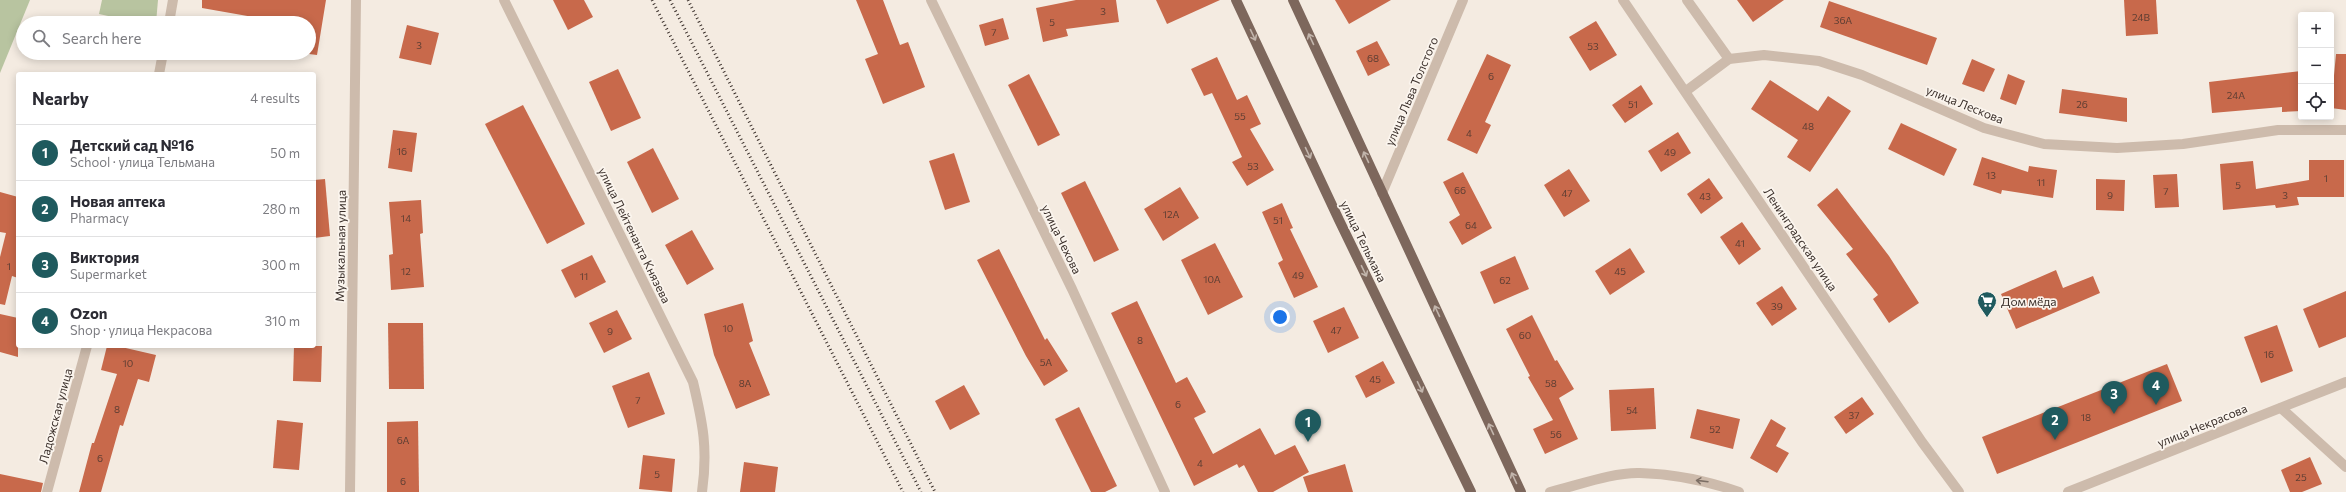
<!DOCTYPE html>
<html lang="en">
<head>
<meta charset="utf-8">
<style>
  body { margin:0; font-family:Commissioner,sans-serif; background:#f7f7f7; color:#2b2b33 }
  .controls { position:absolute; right:12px; top:12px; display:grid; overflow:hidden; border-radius:4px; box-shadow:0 2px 10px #0003 }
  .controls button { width:36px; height:36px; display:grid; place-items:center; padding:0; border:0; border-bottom:1px solid #e1e1e2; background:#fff; color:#2b2b33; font:20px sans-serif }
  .you { position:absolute; left:1280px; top:317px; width:14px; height:14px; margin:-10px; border:3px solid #fff; border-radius:50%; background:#1a73e8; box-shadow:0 0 0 6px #1a73e833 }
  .badge { display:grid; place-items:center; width:26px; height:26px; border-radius:50%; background:#1f5a5e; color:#fff; font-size:13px; font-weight:700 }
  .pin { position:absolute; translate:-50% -33px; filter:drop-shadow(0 1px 2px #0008) }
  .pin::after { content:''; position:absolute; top:21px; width:14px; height:12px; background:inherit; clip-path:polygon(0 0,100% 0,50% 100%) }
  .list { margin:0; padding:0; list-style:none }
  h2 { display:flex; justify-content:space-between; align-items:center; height:52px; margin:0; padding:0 16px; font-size:17px }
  h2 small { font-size:13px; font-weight:400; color:#7c7c81 }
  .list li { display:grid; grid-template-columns:26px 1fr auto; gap:12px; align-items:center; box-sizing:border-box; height:56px; padding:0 16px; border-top:1px solid #e1e1e2 }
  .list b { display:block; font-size:15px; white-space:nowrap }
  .list p { margin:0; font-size:13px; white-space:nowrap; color:#7c7c81 }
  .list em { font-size:13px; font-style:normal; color:#7c7c81 }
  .icon { flex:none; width:22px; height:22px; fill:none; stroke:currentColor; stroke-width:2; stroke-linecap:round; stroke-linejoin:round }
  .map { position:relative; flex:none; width:2346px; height:492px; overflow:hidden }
  .search { position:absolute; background:#fff; box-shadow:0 2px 10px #0003; left:16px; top:16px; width:300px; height:44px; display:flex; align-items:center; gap:10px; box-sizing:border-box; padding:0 14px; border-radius:22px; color:#7c7c81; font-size:15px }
  .panel { position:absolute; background:#fff; box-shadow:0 2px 10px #0003; left:16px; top:72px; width:300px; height:276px; border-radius:4px }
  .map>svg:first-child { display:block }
</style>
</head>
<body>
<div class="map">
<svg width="2346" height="492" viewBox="0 0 2346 492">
  <rect width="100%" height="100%" fill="#f4ebe1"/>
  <!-- green -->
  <g fill="#b8c4a0">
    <path d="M0,0h30l-30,73z"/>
    <path d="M102,0h56l-2,23h-16l-41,-9z"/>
  </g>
  <!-- building -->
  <g fill="#c8694b">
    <path d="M202,0h124l-9,55 -8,-1v-31h-22l-85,-15z"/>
    <path d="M553,0h31l9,17 -25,13z"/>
    <path d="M856,0h27l17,45 8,-3 17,45 -42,17 -18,-45 13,-5z"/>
    <path d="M1076,0h40l3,22 -53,7 2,7 -25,6 -7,-34z"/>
    <path d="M1156,0h64l-53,24z"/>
    <path d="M1335,0h56l-42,24z"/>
    <path d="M1737,0h47l-31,22z"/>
    <path d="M2124,0h32l2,34 -32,2z"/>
    <path d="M1829,1l108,37 -10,27 -107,-38z"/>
    <path d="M1003,18l6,21 -24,7 -6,-21z"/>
    <path d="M1596,21l21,34 -27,16 -21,-34z"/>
    <path d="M407,25l32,8 -8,32 -32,-7z"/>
    <path d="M1377,41l13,24 -22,11 -12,-25z"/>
    <path d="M1487,54l24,11 -26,57 6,3 -14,29 -30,-14z"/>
    <path d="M2336,54h10v56l-15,-2z"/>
    <path d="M1217,57l20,43 10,-5 14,29 -11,5 24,41 -27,16 -15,-24 10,-5 -30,-64 -8,3 -13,-27z"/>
    <path d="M1972,59l23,10 -11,23 -22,-8z"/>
    <path d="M618,69l23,49 -30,13 -22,-49z"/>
    <path d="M2301,71v40l-19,1v-5l-70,6 -3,-31z"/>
    <path d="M1029,74l31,61 -22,11 -30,-61z"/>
    <path d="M2008,74l17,7 -9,24 -16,-6z"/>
    <path d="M1770,80l48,31 10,-15 23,15 -41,61 -23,-15 11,-17 -47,-31z"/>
    <path d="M1641,85l12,19 -28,19 -13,-18z"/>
    <path d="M2062,89l65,9v24l-68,-9z"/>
    <path d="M523,105l62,119 -38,20 -62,-120z"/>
    <path d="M1901,123l56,26 -13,27 -56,-27z"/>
    <path d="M393,130l24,3 -5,39 -24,-4z"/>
    <path d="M1678,132l13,21 -30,19 -13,-21z"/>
    <path d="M653,148l26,51 -27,14 -25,-51z"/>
    <path d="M954,153l16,49 -25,8 -16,-49z"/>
    <path d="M1982,157l46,15 1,-6 28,4 -4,28 -51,-8 -1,4 -28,-9z"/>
    <path d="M2309,160h35v37h-47l2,8 -23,3 -1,-3 -52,5 -3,-46 33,-3 3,28 53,-9z"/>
    <path d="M1569,169l21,32 -26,16 -20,-32z"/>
    <path d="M1463,172l29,56 -30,17 -13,-23 11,-7 -17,-33z"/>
    <path d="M2177,174l2,33 -24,1 -2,-33z"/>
    <path d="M1709,178l14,20 -22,16 -14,-20z"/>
    <path d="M325,179l5,57 -16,2v-58z"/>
    <path d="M2096,179l29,1 -1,31 -28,-1z"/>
    <path d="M1085,181l34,69 -25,12 -33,-69z"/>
    <path d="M1180,187l19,31 -36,23 -19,-32z"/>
    <path d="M1837,188l52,68 30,47 -30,20 -16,-24 5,-4 -32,-41 7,-5 -36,-44z"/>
    <path d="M0,192l18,5v81l-6,-2 -7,29 -5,-1v-47l6,-24 -6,-1z"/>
    <path d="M421,200l2,33 -3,1 4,53 -33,3 -2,-35 4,-1 -4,-52z"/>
    <path d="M1282,203l11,25 -3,1 28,58 -24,11 -16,-35 5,-3 -21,-48z"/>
    <path d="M1742,222l19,27 -22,16 -19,-28z"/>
    <path d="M692,230l22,39 -27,16 -22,-40z"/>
    <path d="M1215,243l28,54 -35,18 -27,-55z"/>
    <path d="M1630,248l15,24 -35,23 -15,-24z"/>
    <path d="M999,249l46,91 2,-2 21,33 -24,15 -18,-30 -49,-96z"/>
    <path d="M592,255l14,27 -31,16 -14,-28z"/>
    <path d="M1515,256l14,33 -35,15 -14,-32z"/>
    <path d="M2056,270l7,18 30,-12 7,17 -84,36 -15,-35z"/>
    <path d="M1782,286l15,23 -25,17 -16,-23z"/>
    <path d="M2346,291v46l-27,11 -16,-39z"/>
    <path d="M1137,301l39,82 11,-6 19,35 -12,6 19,36 47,-26 15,27 20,-10 14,27 -36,20h-15l-14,-27 -5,3 -2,-4 -43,22 -83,-173z"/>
    <path d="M743,303l10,38 -4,2 21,52 -34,14 -22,-54 -10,-41z"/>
    <path d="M1344,307l15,31 -31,15 -15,-32z"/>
    <path d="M617,310l15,29 -28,14 -15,-30z"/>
    <path d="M0,314l18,4v39l-18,-5z"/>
    <path d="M1532,315l23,46 2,-1 17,29 -15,9 19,41 -33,15 -12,-25 20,-9 -25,-43 2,-1 -24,-47z"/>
    <path d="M388,323h35l1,66h-35z"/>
    <path d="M2277,325l16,46 -32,12 -17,-46z"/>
    <path d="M107,346h10l39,9 -7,27 -11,-3 -15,47 -3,-1 -19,67h-22l13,-49h2l23,-69 -16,-4z"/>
    <path d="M294,346h28l-1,36 -28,-1z"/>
    <path d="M1383,361l12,22 -29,15 -11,-22z"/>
    <path d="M2167,364l15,37 -185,73 -15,-37z"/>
    <path d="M649,372l16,42 -37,14 -16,-42z"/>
    <path d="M964,385l16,29 -30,16 -15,-29z"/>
    <path d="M1654,388l2,41 -45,2 -2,-41z"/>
    <path d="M1862,397l12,17 -28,20 -12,-17z"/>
    <path d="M1079,407l38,79 -12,6h-14l-36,-73z"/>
    <path d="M1697,409l43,10 -7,30 -43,-11z"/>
    <path d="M1771,419l15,9 -10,18 13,7 -12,20 -27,-15z"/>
    <path d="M277,420l26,3 -4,47 -26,-2z"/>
    <path d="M418,421l1,71h-32v-70z"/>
    <path d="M643,455l32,4 -3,33 -33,-3z"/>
    <path d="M2310,457l12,27 -20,8h-12l-9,-22z"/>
    <path d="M744,462l34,5 -3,25h-35z"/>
    <path d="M1345,464l8,28h-45l-5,-15z"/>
    <path d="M0,474l43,9 -2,9h-41z"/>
  </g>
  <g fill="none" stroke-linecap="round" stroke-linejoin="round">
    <!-- minor -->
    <g stroke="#cdbbac" stroke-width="10">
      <path d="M504,0l189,382c10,42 15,67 9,110"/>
      <path d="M931,0l141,289 93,203"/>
      <path d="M1623,0l299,442 37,50"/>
      <path d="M1687,0l42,59"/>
      <path d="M169,23l4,-23"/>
      <path d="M159,74l4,-21"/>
      <path d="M1686,91l43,-32 35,-4 55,6 43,14 122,53 60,16 73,4 66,-4 95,-14h68"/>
      <path d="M1382,193l81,-193"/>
      <path d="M2281,408l65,59"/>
      <path d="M47,492l40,-146"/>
      <path d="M350,492l6,-492"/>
      <path d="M1550,492c26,-6 63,-20 90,-19 33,1 68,8 99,19"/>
      <path d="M2068,492l278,-110"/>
    </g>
    <!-- major -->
    <g stroke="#7d675c" stroke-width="10">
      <path d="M1236,0l103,220 132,272"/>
      <path d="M1293,0l228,492"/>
    </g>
    <!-- rail -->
    <g stroke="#3b302b" stroke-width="3" stroke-dasharray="1 3" stroke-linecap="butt">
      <path d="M652,0l251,492"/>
      <path d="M670,0l251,492"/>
      <path d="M688,0l247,492"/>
    </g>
  </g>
  <!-- one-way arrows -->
  <defs><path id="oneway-shaft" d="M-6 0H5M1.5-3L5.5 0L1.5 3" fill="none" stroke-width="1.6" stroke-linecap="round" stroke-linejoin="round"/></defs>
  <g stroke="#c2b5ac">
    <use href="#oneway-shaft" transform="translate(1253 35) rotate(65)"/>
    <use href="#oneway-shaft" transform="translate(1311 39) rotate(-115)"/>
    <use href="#oneway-shaft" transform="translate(1308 153) rotate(65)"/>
    <use href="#oneway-shaft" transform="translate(1366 157) rotate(-115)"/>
    <use href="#oneway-shaft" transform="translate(1364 271) rotate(64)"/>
    <use href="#oneway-shaft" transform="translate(1437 311) rotate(-115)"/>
    <use href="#oneway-shaft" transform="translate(1420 387) rotate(64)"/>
    <use href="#oneway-shaft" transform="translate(1491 429) rotate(-115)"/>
    <use href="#oneway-shaft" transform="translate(1514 478) rotate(-115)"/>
  </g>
  <use stroke="#7d6f65" href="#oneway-shaft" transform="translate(1702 481) rotate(-173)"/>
  <!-- icons -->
  <defs>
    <symbol id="supermarket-pin" viewBox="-11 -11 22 30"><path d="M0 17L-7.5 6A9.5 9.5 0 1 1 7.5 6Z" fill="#1f5a5e" stroke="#fbf5ee"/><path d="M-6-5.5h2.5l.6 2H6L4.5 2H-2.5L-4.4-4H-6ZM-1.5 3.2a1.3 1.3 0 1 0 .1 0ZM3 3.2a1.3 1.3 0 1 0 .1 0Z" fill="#fff"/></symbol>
  </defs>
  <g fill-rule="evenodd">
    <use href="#supermarket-pin" x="1976" y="290" width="22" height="30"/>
  </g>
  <g text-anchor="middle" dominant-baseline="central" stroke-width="3.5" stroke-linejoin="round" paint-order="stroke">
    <!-- number labels -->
    <g font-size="10" fill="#5e3e33">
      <text x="1103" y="11">3</text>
      <text x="2141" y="17">24В</text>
      <text x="1843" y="20">36А</text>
      <text x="1052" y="22">5</text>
      <text x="994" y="32">7</text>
      <text x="419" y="45">3</text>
      <text x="1593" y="46">53</text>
      <text x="1373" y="58">68</text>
      <text x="1491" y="76">6</text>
      <text x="2236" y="95">24А</text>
      <text x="1633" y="104">51</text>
      <text x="2082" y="104">26</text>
      <text x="1240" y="116">55</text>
      <text x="1808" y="126">48</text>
      <text x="1469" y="133">4</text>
      <text x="402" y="151">16</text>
      <text x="1670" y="152">49</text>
      <text x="1253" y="166">53</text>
      <text x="1991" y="175">13</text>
      <text x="2326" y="178">1</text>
      <text x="2041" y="182">11</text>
      <text x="2238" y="185">5</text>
      <text x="1460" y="190">66</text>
      <text x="2166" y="191">7</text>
      <text x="1567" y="193">47</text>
      <text x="2110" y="195">9</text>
      <text x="2285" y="195">3</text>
      <text x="1705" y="196">43</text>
      <text x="1171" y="214">12А</text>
      <text x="406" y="218">14</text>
      <text x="1278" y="220">51</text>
      <text x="1471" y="225">64</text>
      <text x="1740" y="243">41</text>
      <text x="9" y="266">1</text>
      <text x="406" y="271">12</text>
      <text x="1620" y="271">45</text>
      <text x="1298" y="275">49</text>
      <text x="584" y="276">11</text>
      <text x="1212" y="279">10А</text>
      <text x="1505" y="280">62</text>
      <text x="1777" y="306">39</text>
      <text x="728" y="328">10</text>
      <text x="1336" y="330">47</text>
      <text x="610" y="331">9</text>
      <text x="1525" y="335">60</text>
      <text x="1140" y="340">8</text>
      <text x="2269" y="354">16</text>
      <text x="1046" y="362">5А</text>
      <text x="128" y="363">10</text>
      <text x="1375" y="379">45</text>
      <text x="745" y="383">8А</text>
      <text x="1551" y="383">58</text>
      <text x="638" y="400">7</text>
      <text x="1178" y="404">6</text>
      <text x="117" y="409">8</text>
      <text x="1632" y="410">54</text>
      <text x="1854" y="415">37</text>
      <text x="2086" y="417">18</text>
      <text x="1715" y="429">52</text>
      <text x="1556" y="434">56</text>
      <text x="403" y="440">6А</text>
      <text x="100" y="458">6</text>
      <text x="1200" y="463">4</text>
      <text x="657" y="474">5</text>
      <text x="2301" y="477">25</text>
      <text x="403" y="481">6</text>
    </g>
    <!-- street labels -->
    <g font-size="12" fill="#3b302b" stroke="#fbf5ee">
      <text transform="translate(1411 91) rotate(-67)">улица Льва Толстого</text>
      <text transform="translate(1965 104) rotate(22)">улица Лескова</text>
      <text transform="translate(635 235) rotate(64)">улица Лейтенанта Князева</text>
      <text transform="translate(1062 239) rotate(64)">улица Чехова</text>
      <text transform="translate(1801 239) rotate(56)">Ленинградская улица</text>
      <text transform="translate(1364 241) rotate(64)">улица Тельмана</text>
      <text transform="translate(340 246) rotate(-89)">Музыкальная улица</text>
      <text transform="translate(55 416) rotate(-75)">Ладожская улица</text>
      <text transform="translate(2202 425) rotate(-22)">улица Некрасова</text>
    </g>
    <!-- poi labels -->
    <g font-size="12" fill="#3b302b" stroke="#fbf5ee" text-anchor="start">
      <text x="2001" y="301">Дом мёда</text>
    </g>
  </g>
</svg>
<div class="controls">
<button>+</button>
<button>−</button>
<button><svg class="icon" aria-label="locate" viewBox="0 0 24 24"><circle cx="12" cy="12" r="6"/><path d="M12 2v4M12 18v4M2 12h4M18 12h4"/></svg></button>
</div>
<div class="you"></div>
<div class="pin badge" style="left:1308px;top:442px">1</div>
<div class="pin badge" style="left:2055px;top:440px">2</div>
<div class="pin badge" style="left:2114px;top:414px">3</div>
<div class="pin badge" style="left:2156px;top:405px">4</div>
<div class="search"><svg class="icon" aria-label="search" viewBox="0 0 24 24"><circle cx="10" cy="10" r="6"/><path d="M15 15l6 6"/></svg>Search here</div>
<section class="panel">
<h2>Nearby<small>4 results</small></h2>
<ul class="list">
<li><span class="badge">1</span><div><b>Детский сад №16</b><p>School · улица Тельмана</p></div><em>50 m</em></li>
<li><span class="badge">2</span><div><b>Новая аптека</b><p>Pharmacy</p></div><em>280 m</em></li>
<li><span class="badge">3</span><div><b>Виктория</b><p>Supermarket</p></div><em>300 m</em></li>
<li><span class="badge">4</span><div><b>Ozon</b><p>Shop · улица Некрасова</p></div><em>310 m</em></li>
</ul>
</section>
</div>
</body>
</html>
